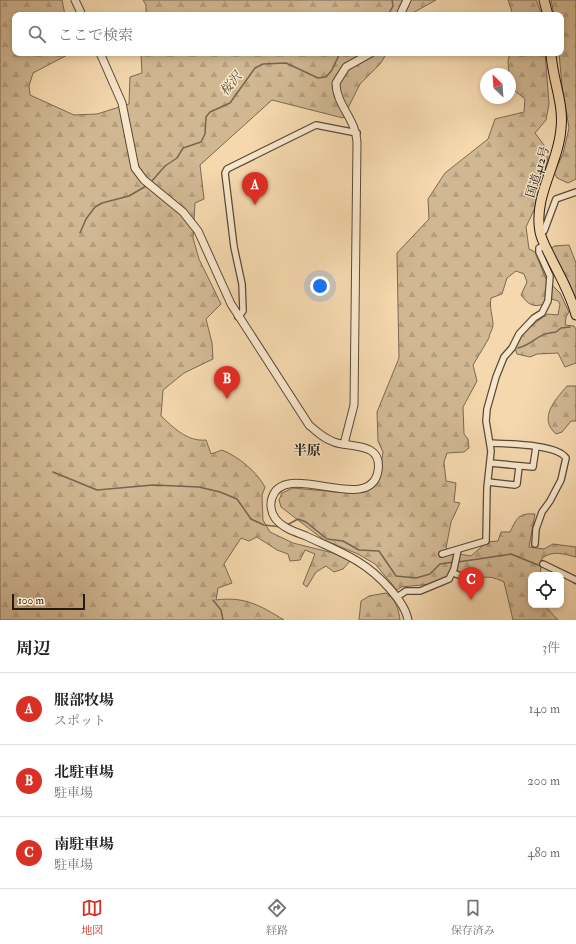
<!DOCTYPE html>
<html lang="ja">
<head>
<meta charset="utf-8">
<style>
  body { margin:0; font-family:"IM FELL Double Pica","Noto Serif JP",serif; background:#f6f6f6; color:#222 }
  .controls { position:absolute; right:12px; bottom:12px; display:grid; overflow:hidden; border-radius:8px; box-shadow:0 2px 6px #0003 }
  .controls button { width:36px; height:36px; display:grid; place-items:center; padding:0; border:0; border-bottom:1px solid #e0e0e0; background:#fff; color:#222; font:20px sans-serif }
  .compass { position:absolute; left:480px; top:68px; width:36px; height:36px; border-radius:50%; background:#fff; box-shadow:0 2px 6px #0003; rotate:335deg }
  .scale { position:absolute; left:12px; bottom:10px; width:73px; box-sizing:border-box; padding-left:4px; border:2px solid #231a11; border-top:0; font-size:11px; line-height:14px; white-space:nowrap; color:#231a11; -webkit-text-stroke:3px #f8e6ca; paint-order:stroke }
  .you { position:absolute; left:320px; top:286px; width:14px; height:14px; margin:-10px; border:3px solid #fff; border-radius:50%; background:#1a73e8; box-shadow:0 0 0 6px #1a73e833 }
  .badge { display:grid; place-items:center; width:26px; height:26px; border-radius:50%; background:#d93025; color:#fff; font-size:13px; font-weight:700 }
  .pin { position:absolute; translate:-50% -33px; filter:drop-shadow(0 1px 2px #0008) }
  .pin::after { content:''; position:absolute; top:21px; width:14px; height:12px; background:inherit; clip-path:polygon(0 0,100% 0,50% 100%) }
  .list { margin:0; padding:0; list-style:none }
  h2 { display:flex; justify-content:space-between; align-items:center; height:52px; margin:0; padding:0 16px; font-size:17px }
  h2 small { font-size:13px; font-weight:400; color:#767676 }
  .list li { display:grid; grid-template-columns:26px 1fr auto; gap:12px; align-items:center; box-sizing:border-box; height:72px; padding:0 16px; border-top:1px solid #e0e0e0 }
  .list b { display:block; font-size:15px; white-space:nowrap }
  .list p { margin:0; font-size:13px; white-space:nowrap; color:#767676 }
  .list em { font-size:13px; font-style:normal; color:#767676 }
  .icon { flex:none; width:22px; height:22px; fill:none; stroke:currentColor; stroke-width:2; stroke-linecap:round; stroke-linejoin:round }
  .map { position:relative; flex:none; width:576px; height:620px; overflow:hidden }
  .search { position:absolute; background:#fff; box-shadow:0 2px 6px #0003; left:12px; right:12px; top:12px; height:44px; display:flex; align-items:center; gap:10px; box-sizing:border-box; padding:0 14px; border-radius:8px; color:#767676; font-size:15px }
  .sheet { height:268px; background:#fff }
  nav { display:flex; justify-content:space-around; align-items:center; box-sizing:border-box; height:56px; border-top:1px solid #e0e0e0; background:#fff; font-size:11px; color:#767676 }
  nav a { display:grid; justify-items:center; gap:2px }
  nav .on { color:#d93025 }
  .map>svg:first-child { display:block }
</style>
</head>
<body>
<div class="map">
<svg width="576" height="620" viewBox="0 0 576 620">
  <defs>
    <pattern id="forest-firs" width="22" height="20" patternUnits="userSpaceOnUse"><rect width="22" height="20" fill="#d1b893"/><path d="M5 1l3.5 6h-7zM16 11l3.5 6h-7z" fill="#b39e7e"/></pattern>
  </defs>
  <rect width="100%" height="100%" fill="#f5d8ae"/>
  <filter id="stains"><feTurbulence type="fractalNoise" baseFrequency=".005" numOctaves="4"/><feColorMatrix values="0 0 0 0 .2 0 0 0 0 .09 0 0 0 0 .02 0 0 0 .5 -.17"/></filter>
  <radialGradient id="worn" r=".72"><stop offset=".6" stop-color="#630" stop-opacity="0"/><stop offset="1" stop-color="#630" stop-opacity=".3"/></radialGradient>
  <!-- forest -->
  <g fill="url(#forest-firs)" stroke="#7a6952">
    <path d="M0,0h62l3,15h-50v38h56l-38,20 -4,13 1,9 44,20 23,-1 32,-10 1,-27 12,-4 -1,-20h246l-7,11 -20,20 -17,34 -71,-18 -72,65 4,34 -9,4 -2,35 6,21 22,45 -15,15 6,24 1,16 -29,14 -21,17 -2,26c12,11 26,26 45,24l5,14 11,-4c17,7 34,21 43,37l-3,8 1,25 7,12 23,11 40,10 17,8 -7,8 -9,3 -8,-6 -10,6 -9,15 -4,-3 12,-30 -10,-4 -5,10 -10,1 -2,-7 -11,-4 -20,-13 -8,4 -8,-3 -17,26 8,19 -14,5 -2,12c29,-4 45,6 68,20h-284z"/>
    <path d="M143,0h293l-27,15h-263v-10z"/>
    <path d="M508,0h28l6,15h-29z"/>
    <path d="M551,0h25v179l-8,4 -11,-5 -3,-5 9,-19 6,-26 -7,-42 -3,-33h2v-38h-7z"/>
    <path d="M510,53h35l4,51 -3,16 -11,13 12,16 1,9 -12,48 -10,21 3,22 6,3 11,27 14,14 9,19 -3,5 -1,8 9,1 2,3v34l-11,4 -7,-14 -21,1 -7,3 -13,-3c-8,-16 21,-32 30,-40l11,1 2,-11 -2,-3 -12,-4 -2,7c-11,4 -16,0 -23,-9l6,-13 -3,-8 -8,-3 -9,7 -5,16 -11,4c-2,10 2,18 2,27 0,5 -4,8 -4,13l-16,27 4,16 -14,26 1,27 4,5 1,9 -5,4 -17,1 -3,9 2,19 10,2 -2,19 6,1 -9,19 -5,26 7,5 18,3 16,-14 11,-1 3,-9h9c7,-14 8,-19 25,-18l-6,33 15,2 9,-5 23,3v10c-13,-3 -22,-7 -34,1l-2,17h-9v30h13l14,15h-45l-9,-38c-11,-5 -17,-7 -28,-2l-18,-9 -8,1 -3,6 -15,6 -31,3 -4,3 -22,-26 -17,-10 -34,-14 -43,-33 -2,-7 3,-7 11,-5 56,5 24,-6 6,-9 4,-26 -5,-11 -1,-29 22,-54 -2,-105 32,-34 -1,-20 17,-26 43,-34 7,-20 29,-7 1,-13 -15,-12 -2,-26z"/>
    <path d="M569,245l7,18v37l-25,-51 3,-3z"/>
    <path d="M567,386h9v35h-5l-9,11 -6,2c-18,-16 -1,-34 11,-48z"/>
    <path d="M386,593c9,5 13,17 14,27h-41l2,-19 8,-5z"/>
  </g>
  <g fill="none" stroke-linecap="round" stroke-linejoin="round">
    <!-- stream -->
    <g stroke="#76654f" stroke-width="1.5">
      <path d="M388,15l5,-9 -1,-6"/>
      <path d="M151,182l14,-16 12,-8 6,-10 18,-6 4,-8 1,-17 4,-5 20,-9 25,-35 8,-4 23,-1 32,15 8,-1 6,-7 8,-17"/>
      <path d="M80,233l6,-14 9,-12 7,-4 27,-7 17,-10"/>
      <path d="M518,348c17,-4 18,-15 38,-16l5,-4 9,-1"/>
      <path d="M53,472l44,18 56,-5 46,2 21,5 17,7 14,20 13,6 18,2"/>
      <path d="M287,525l11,-6 8,3 21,17 16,2 16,9 20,1 17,25 20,2 14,-4 10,-10 14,-2"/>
      <path d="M458,562l53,-8 32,13"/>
      <path d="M568,579l8,5"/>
      <path d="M213,600l8,10 2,10"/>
    </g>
    <defs>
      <g id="minor">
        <path d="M540,232l4,-1 12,-32 20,-7"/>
        <path d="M238,317l5,-6 -1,-27 -8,-37 -9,-74 2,-4 89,-44 41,8"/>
        <path d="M490,443c17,1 67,1 76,15l-5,22 -11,21 -8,11 -6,17 -1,15"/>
        <path d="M490,463l43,4 3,-20"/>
        <path d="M488,482l27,3 2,-1 2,-17"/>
        <path d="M442,554l44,-13 1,-53 4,-37 -5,-30 1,-12 9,-32 8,-20 8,-9 7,-14 15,-16 8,-5 6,-12 2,-25 -11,-24v-4l6,-3"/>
        <path d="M543,564l33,16"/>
        <path d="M453,573l11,4 -1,3"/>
        <path d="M397,597l9,-6h14l29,-12 5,-10 4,-19"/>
      </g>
      <g id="tertiary">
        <path d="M75,0l7,15"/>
        <path d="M400,15l7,-15"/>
        <path d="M100,53l22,50 13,65 9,12 39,32 15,19 33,73 78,121c8,7 14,13 25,17 15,6 49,-1 44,29 -8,46 -94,-13 -106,27 -2,6 -1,14 3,20 7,10 21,14 31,18 34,16 59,24 84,53 8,9 16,19 18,31"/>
        <path d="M344,444l10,-39 3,-263c-1,-23 -21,-37 -21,-59l10,-16 25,-14"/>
      </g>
      <g id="trunk">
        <path d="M544,0l4,15"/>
        <path d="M551,53c1,25 13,50 10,75 -2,35 -28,68 -21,104 2,10 8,19 12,28 9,18 19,35 24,55"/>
      </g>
    </defs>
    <!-- minor casing -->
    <use href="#minor" stroke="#584a38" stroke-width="8"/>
    <!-- tertiary casing -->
    <use href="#tertiary" stroke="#584a38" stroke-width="9"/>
    <!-- trunk casing -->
    <use href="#trunk" stroke="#231a11" stroke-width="11"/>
    <!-- minor -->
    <use href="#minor" stroke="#f8e6ca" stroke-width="5.5"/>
    <!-- tertiary -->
    <use href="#tertiary" stroke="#f8e6ca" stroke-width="7"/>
    <!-- trunk -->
    <use href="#trunk" stroke="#f5d8ae" stroke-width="9"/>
  </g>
  <g text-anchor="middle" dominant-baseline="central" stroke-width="3" stroke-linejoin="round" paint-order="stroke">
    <!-- street labels -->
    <g font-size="12" fill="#231a11" stroke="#f8e6ca">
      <text transform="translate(538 172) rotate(-73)">国道412号</text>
    </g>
    <!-- water labels -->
    <g font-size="13" font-style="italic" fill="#5b4c3b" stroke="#f8e6ca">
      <text transform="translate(231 84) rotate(-51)">桜沢</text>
    </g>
    <!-- quarter labels -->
    <g font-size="14" font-weight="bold" fill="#231a11" stroke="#f8e6ca">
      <text x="307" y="450">半原</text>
    </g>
  </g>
  <rect width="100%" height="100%" filter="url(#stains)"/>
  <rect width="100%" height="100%" fill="url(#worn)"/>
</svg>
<div class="controls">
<button><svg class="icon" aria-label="locate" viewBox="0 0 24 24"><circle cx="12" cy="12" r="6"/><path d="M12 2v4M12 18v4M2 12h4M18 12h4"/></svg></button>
</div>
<svg class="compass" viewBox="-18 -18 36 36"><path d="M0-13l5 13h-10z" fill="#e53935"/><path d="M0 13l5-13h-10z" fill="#767676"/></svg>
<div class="scale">100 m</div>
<div class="you"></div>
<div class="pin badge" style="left:255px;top:205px">A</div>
<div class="pin badge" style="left:227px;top:399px">B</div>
<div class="pin badge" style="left:471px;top:600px">C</div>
<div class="search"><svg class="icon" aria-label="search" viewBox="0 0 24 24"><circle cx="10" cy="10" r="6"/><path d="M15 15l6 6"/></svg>ここで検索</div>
</div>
<section class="sheet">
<h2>周辺<small>3件</small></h2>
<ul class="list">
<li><span class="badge">A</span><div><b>服部牧場</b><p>スポット</p></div><em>140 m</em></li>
<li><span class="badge">B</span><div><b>北駐車場</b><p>駐車場</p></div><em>200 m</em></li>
<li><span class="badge">C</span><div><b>南駐車場</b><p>駐車場</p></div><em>480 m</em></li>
</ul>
</section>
<nav>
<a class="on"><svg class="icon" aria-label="map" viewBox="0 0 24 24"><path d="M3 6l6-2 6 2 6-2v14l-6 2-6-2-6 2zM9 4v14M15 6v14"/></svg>地図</a>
<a><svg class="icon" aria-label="directions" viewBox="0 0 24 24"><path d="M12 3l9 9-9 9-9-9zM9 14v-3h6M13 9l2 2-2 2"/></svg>経路</a>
<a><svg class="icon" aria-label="saved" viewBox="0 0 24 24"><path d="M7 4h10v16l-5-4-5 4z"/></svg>保存済み</a>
</nav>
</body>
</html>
